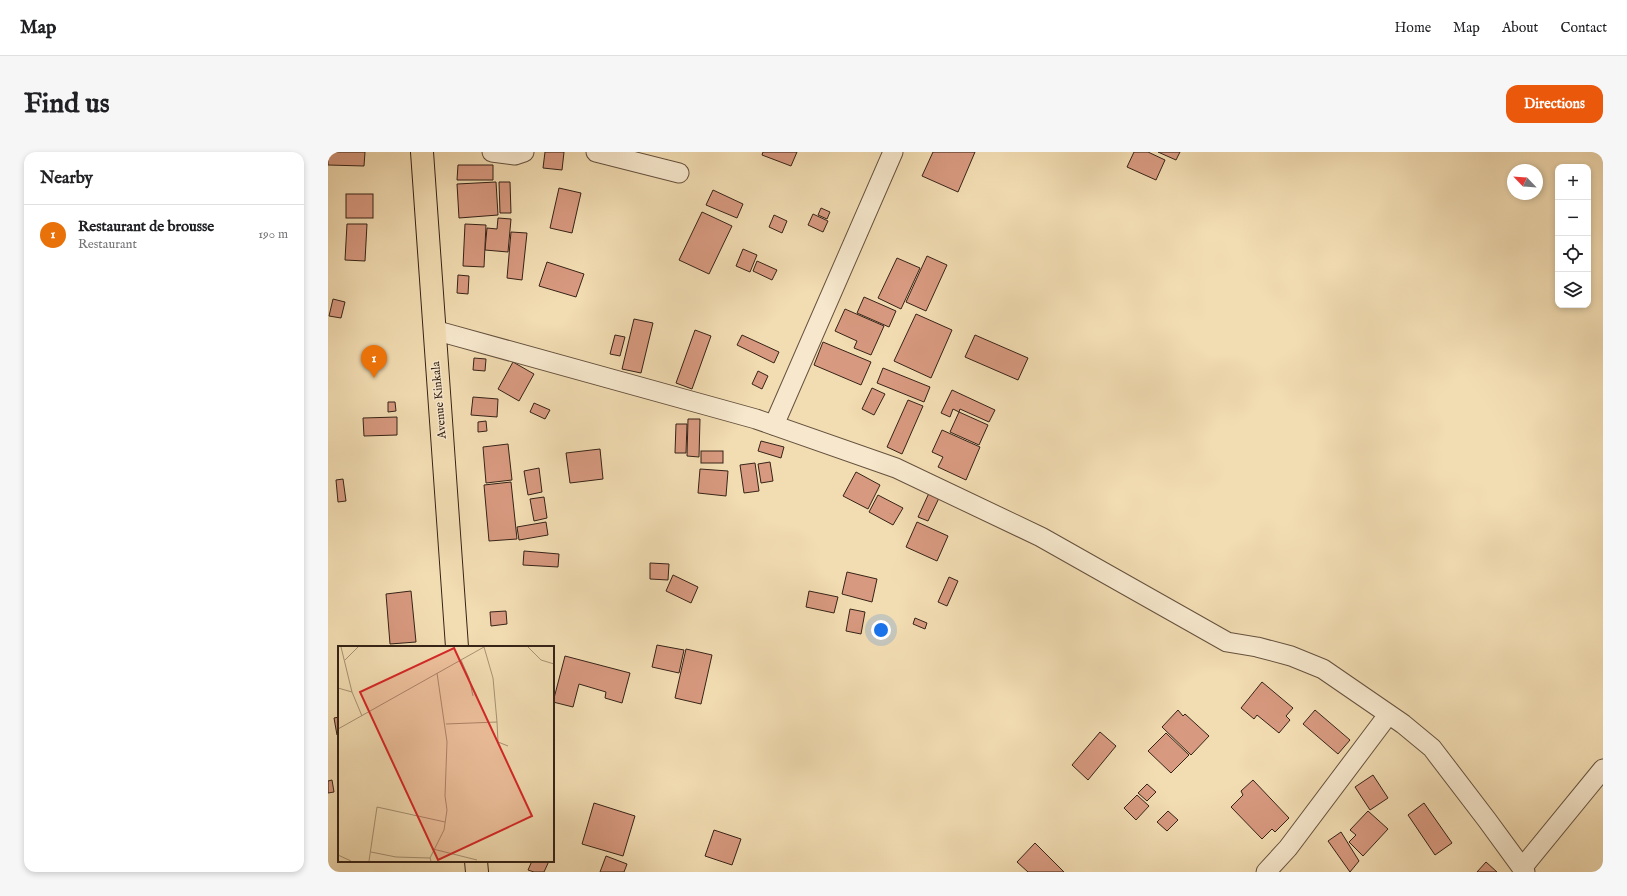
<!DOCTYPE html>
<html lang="en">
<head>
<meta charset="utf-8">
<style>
  body { margin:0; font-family:"IM FELL English",serif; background:#f6f6f6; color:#202124 }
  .controls { position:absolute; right:12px; top:12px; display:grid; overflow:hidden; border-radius:8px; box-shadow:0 2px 6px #0003 }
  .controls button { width:36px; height:36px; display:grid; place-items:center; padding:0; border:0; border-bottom:1px solid #e0e0e0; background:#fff; color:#202124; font:20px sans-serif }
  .compass { position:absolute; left:1179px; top:12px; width:36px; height:36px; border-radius:50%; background:#fff; box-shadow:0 2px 6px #0003; rotate:295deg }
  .you { position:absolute; left:553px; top:478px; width:14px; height:14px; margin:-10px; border:3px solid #fff; border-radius:50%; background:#1a73e8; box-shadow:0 0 0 6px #1a73e833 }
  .badge { display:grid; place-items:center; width:26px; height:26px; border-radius:50%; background:#ea580c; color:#fff; font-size:13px; font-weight:700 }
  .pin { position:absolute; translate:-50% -33px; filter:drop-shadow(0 1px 2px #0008) }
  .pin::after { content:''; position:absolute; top:21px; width:14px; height:12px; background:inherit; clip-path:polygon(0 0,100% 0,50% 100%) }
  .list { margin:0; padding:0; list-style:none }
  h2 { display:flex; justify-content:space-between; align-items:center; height:52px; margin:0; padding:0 16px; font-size:17px }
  h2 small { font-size:13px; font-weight:400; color:#757577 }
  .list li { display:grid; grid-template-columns:26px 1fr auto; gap:12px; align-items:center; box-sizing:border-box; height:60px; padding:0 16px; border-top:1px solid #e0e0e0 }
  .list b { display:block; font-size:15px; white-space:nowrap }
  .list p { margin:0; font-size:13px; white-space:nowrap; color:#757577 }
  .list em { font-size:13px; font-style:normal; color:#757577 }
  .icon { flex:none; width:22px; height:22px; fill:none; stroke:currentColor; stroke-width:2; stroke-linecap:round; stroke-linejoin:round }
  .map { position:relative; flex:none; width:1275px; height:720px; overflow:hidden; border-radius:12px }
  header { display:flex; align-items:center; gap:24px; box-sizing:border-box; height:56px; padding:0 20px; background:#fff; border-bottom:1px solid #e0e0e0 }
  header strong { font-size:19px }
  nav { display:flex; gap:22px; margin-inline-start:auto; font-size:14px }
  .intro { display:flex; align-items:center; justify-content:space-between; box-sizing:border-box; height:96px; padding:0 24px }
  h1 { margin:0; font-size:28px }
  .button { padding:10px 18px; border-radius:12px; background:#ea580c; color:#fff; font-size:14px; font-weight:700 }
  main { display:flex; gap:24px; padding:0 24px }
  aside { flex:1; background:#fff; border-radius:12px; box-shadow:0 2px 6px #0003 }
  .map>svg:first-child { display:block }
</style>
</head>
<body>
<header>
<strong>Map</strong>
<nav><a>Home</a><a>Map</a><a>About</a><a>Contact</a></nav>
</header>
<div class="intro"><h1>Find us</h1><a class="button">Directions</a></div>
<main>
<aside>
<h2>Nearby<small></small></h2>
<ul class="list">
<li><span class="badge" style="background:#e8710a">1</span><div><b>Restaurant de brousse</b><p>Restaurant</p></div><em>190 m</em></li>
</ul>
</aside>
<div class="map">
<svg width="1275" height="720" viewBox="0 0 1275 720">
  <rect width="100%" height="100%" fill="#f2dcb2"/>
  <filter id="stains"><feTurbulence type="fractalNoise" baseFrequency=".005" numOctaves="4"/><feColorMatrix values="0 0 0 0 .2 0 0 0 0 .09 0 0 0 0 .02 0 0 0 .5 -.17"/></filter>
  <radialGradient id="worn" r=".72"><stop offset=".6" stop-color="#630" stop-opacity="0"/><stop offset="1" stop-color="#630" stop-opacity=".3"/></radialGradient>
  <!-- building -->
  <g fill="#d7997f" stroke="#362317">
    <path d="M0,0h37l-1,14 -36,-1z"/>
    <path d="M217,0h19l-2,18 -19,-2z"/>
    <path d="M435,0h34l-6,14 -29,-11z"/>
    <path d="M605,0h42l-17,40 -36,-16z"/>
    <path d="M806,0h14l17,8 -9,20 -29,-13z"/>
    <path d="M830,0h22l-4,8z"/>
    <path d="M130,13h35v15h-36z"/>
    <path d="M168,30l2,33 -39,3 -2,-34z"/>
    <path d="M171,30h11l1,31h-11z"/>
    <path d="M231,36l22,5 -9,40 -22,-5z"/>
    <path d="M385,38l30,14 -6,14 -31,-13z"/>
    <rect x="18" y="42" width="27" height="24"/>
    <path d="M493,56l9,4 -3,7 -9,-4z"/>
    <path d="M374,60l30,14 -23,48 -30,-14z"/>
    <path d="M485,62l15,7 -5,11 -15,-7z"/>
    <path d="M446,63l13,6 -5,12 -13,-6z"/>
    <path d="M170,66l13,1 -3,33 -23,-2 2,-22 10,1z"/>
    <path d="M19,72h20l-2,37 -20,-1z"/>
    <path d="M137,72l21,1 -2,42 -21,-1z"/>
    <path d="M183,80l16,1 -5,47 -15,-2z"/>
    <path d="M415,97l14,6 -7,17 -14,-6z"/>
    <path d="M599,104l20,9 -21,46 -20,-9z"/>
    <path d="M569,106l23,10 -19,41 -23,-11z"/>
    <path d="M429,109l20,9 -5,10 -19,-9z"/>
    <path d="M219,110l37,12 -8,23 -37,-11z"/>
    <path d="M130,123l11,1 -1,18 -11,-1z"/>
    <path d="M536,145l32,14 -7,16 -32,-14z"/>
    <path d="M5,147l12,3 -4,16 -12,-2z"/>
    <path d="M517,157l39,17 -13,29 -17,-7 3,-7 -22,-10z"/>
    <path d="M588,162l36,16 -21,48 -37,-17z"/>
    <path d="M306,167l19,4 -12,50 -19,-4z"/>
    <path d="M367,178l16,6 -19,53 -16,-6z"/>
    <path d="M287,183l10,2 -5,19 -10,-2z"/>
    <path d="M414,183l37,17 -5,11 -37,-18z"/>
    <path d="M647,183l53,23 -10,22 -53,-23z"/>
    <path d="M495,190l48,20 -10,23 -47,-20z"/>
    <path d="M146,206l12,1 -1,12 -12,-1z"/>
    <path d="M185,210l21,12 -15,27 -21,-12z"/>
    <path d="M555,216l47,19 -6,15 -47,-19z"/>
    <path d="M430,219l10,5 -6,13 -10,-5z"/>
    <path d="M544,236l13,6 -11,21 -12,-6z"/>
    <path d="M624,238l43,20 -6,12 -29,-13 -1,3 -6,-3 -3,8 -9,-4z"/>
    <path d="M145,245l25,2 -1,18 -26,-2z"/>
    <path d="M580,248l15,6 -21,48 -15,-7z"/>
    <path d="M60,250h7l1,9 -8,1z"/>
    <path d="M206,251l16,7 -5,9 -15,-7z"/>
    <path d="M631,260l29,13 -9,20 -29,-13z"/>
    <path d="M69,265v18l-33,1 -1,-18z"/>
    <path d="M360,267h12l-1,38 -12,-1z"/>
    <path d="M158,269l1,10 -9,1v-10z"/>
    <path d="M348,272h11l-1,29h-11z"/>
    <path d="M614,278l38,17 -14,33 -28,-13 5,-10 -11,-5z"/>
    <path d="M433,289l23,6 -3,11 -23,-7z"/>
    <path d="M180,292l4,36 -26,3 -3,-36z"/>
    <path d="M272,297l3,30 -33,4 -4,-30z"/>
    <rect x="373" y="299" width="22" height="12"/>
    <path d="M442,310l3,19 -12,2 -3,-19z"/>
    <path d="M427,311l4,28 -15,2 -4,-28z"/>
    <path d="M211,316l3,24 -14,3 -4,-24z"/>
    <path d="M372,317l28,2 -2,25 -28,-3z"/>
    <path d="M528,320l24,13 -12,24 -25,-13z"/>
    <path d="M15,327l3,22 -8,1 -2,-22z"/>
    <path d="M183,330l6,57 -28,2 -5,-56z"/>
    <path d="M601,341l10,5 -11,23 -10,-4z"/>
    <path d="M550,343l25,13 -10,17 -24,-13z"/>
    <path d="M216,345l3,21 -13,3 -4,-22z"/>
    <path d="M218,370l2,13 -29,5 -2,-13z"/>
    <path d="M589,370l31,14 -11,25 -31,-14z"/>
    <path d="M196,399l35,3 -1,13 -35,-2z"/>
    <path d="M322,411l19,1 -1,16 -18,-1z"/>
    <path d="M519,420l30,7 -5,23 -30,-8z"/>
    <path d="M345,423l25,12 -7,16 -25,-12z"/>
    <path d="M621,425l9,4 -11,25 -9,-4z"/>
    <path d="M83,439l5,51 -26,2 -4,-50z"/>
    <path d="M481,439l29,6 -4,16 -28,-6z"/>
    <path d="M522,457l15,3 -4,22 -15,-3z"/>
    <path d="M178,459l1,13 -16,2 -1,-14z"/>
    <path d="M587,466l12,5 -2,6 -12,-5z"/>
    <path d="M329,493l27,5 -5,23 -27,-6z"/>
    <path d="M358,497l26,6 -11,49 -26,-6z"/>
    <path d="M237,504l65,17 -8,30 -17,-5 1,-6 -27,-8 -6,23 -20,-5z"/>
    <path d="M934,530l31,26 -7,8 4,4 -11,13 -22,-18 -3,4 -13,-11z"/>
    <path d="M850,558l5,6 2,-2 24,22 -18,19 -29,-28z"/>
    <path d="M987,558l35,30 -12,14 -35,-30z"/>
    <path d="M11,565v17l-2,1 -3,-17z"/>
    <path d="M772,580l16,14 -28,34 -16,-15z"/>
    <path d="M838,581l23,22 -18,18 -23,-22z"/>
    <path d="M1045,623l15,23 -18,12 -15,-23z"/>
    <path d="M4,628l2,12 -6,1v-12z"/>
    <path d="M925,628l36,38 -14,14 -3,-3 -10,10 -31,-32 12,-12 -2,-4z"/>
    <path d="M819,632l9,8 -9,9 -9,-8z"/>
    <path d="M809,643l12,11 -13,14 -12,-12z"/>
    <path d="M266,651l41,13 -12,40 -41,-12z"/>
    <path d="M1096,651l28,40 -17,12 -27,-40z"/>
    <path d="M840,659l10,9 -11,11 -10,-9z"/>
    <path d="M1040,659l20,18 -25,27 -14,-14 7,-7 -6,-5z"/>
    <path d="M386,678l27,9 -9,26 -27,-9z"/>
    <path d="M1013,680l18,29 -9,11 -22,-31z"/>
    <path d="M707,691l29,29h-36l-11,-10z"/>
    <path d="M278,704l21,8 -3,8h-24z"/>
    <path d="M204,709h17l-5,11h-10l-6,-2z"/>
    <path d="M1158,710l11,10h-20z"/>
  </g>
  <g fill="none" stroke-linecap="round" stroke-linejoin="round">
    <defs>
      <g id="street">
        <path d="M164,0l23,3 9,-3"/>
        <path d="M268,0l83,21"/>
        <path d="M106,178l322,89 140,49 145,69 186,105 30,5 34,9 32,13 80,55 29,24 55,72 38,52"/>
        <path d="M446,273l119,-273"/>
        <path d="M1194,716l81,-99"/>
        <path d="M938,720l22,-24 100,-133"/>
      </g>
      <g id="primary">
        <path d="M94,0l35,495"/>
        <path d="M148,709l1,11"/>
      </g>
    </defs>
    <!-- street casing -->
    <use href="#street" stroke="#65513e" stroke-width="21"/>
    <!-- primary casing -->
    <use href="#primary" stroke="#362317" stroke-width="24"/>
    <!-- street -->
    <use href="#street" stroke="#f7e8cd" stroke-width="19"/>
    <!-- primary -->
    <use href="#primary" stroke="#f2dcb2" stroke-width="22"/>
  </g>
  <g text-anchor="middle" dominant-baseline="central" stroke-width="3" stroke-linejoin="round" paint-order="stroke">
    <!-- street labels -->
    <g font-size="12" fill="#362317" stroke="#f7e8cd">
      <text transform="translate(111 248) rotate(-95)">Avenue Kinkala</text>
    </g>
  </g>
  <!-- overview -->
  <g transform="translate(10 494)">
    <rect width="216" height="216" fill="#f2dcb2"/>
    <path fill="none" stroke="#a79274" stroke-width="1" d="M3,1l11,45 10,24M190,1l13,13 13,4M7,14l13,-13M123,14l8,18 4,18M0,42l14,4M159,76l1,20 10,4M108,78l51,-2 -4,-44 -9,-31M0,83l146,-82M95,203l44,11M33,206l25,5 34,1 1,3M0,209l13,6M92,212l14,-28 3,-20 -2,-14 2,-54 -10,-69M31,215l8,-54 68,15"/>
    <path fill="#d62828" fill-opacity="0.15" stroke="#d62828" stroke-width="2" d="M116,2l78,168 -94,44 -78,-168z"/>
    <rect width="216" height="216" fill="none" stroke="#362317" stroke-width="2"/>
  </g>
  <rect width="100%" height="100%" filter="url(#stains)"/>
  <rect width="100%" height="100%" fill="url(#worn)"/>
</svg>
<div class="controls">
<button>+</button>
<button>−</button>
<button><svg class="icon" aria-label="locate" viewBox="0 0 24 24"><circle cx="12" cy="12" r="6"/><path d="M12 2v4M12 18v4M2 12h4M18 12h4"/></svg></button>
<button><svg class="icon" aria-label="layers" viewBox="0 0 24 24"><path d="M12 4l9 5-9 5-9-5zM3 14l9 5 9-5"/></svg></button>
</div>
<svg class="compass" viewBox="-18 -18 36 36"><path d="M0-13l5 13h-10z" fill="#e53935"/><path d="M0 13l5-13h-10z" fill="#757577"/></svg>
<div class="you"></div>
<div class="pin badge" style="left:46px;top:226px;background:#e8710a">1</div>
</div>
</main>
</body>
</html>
